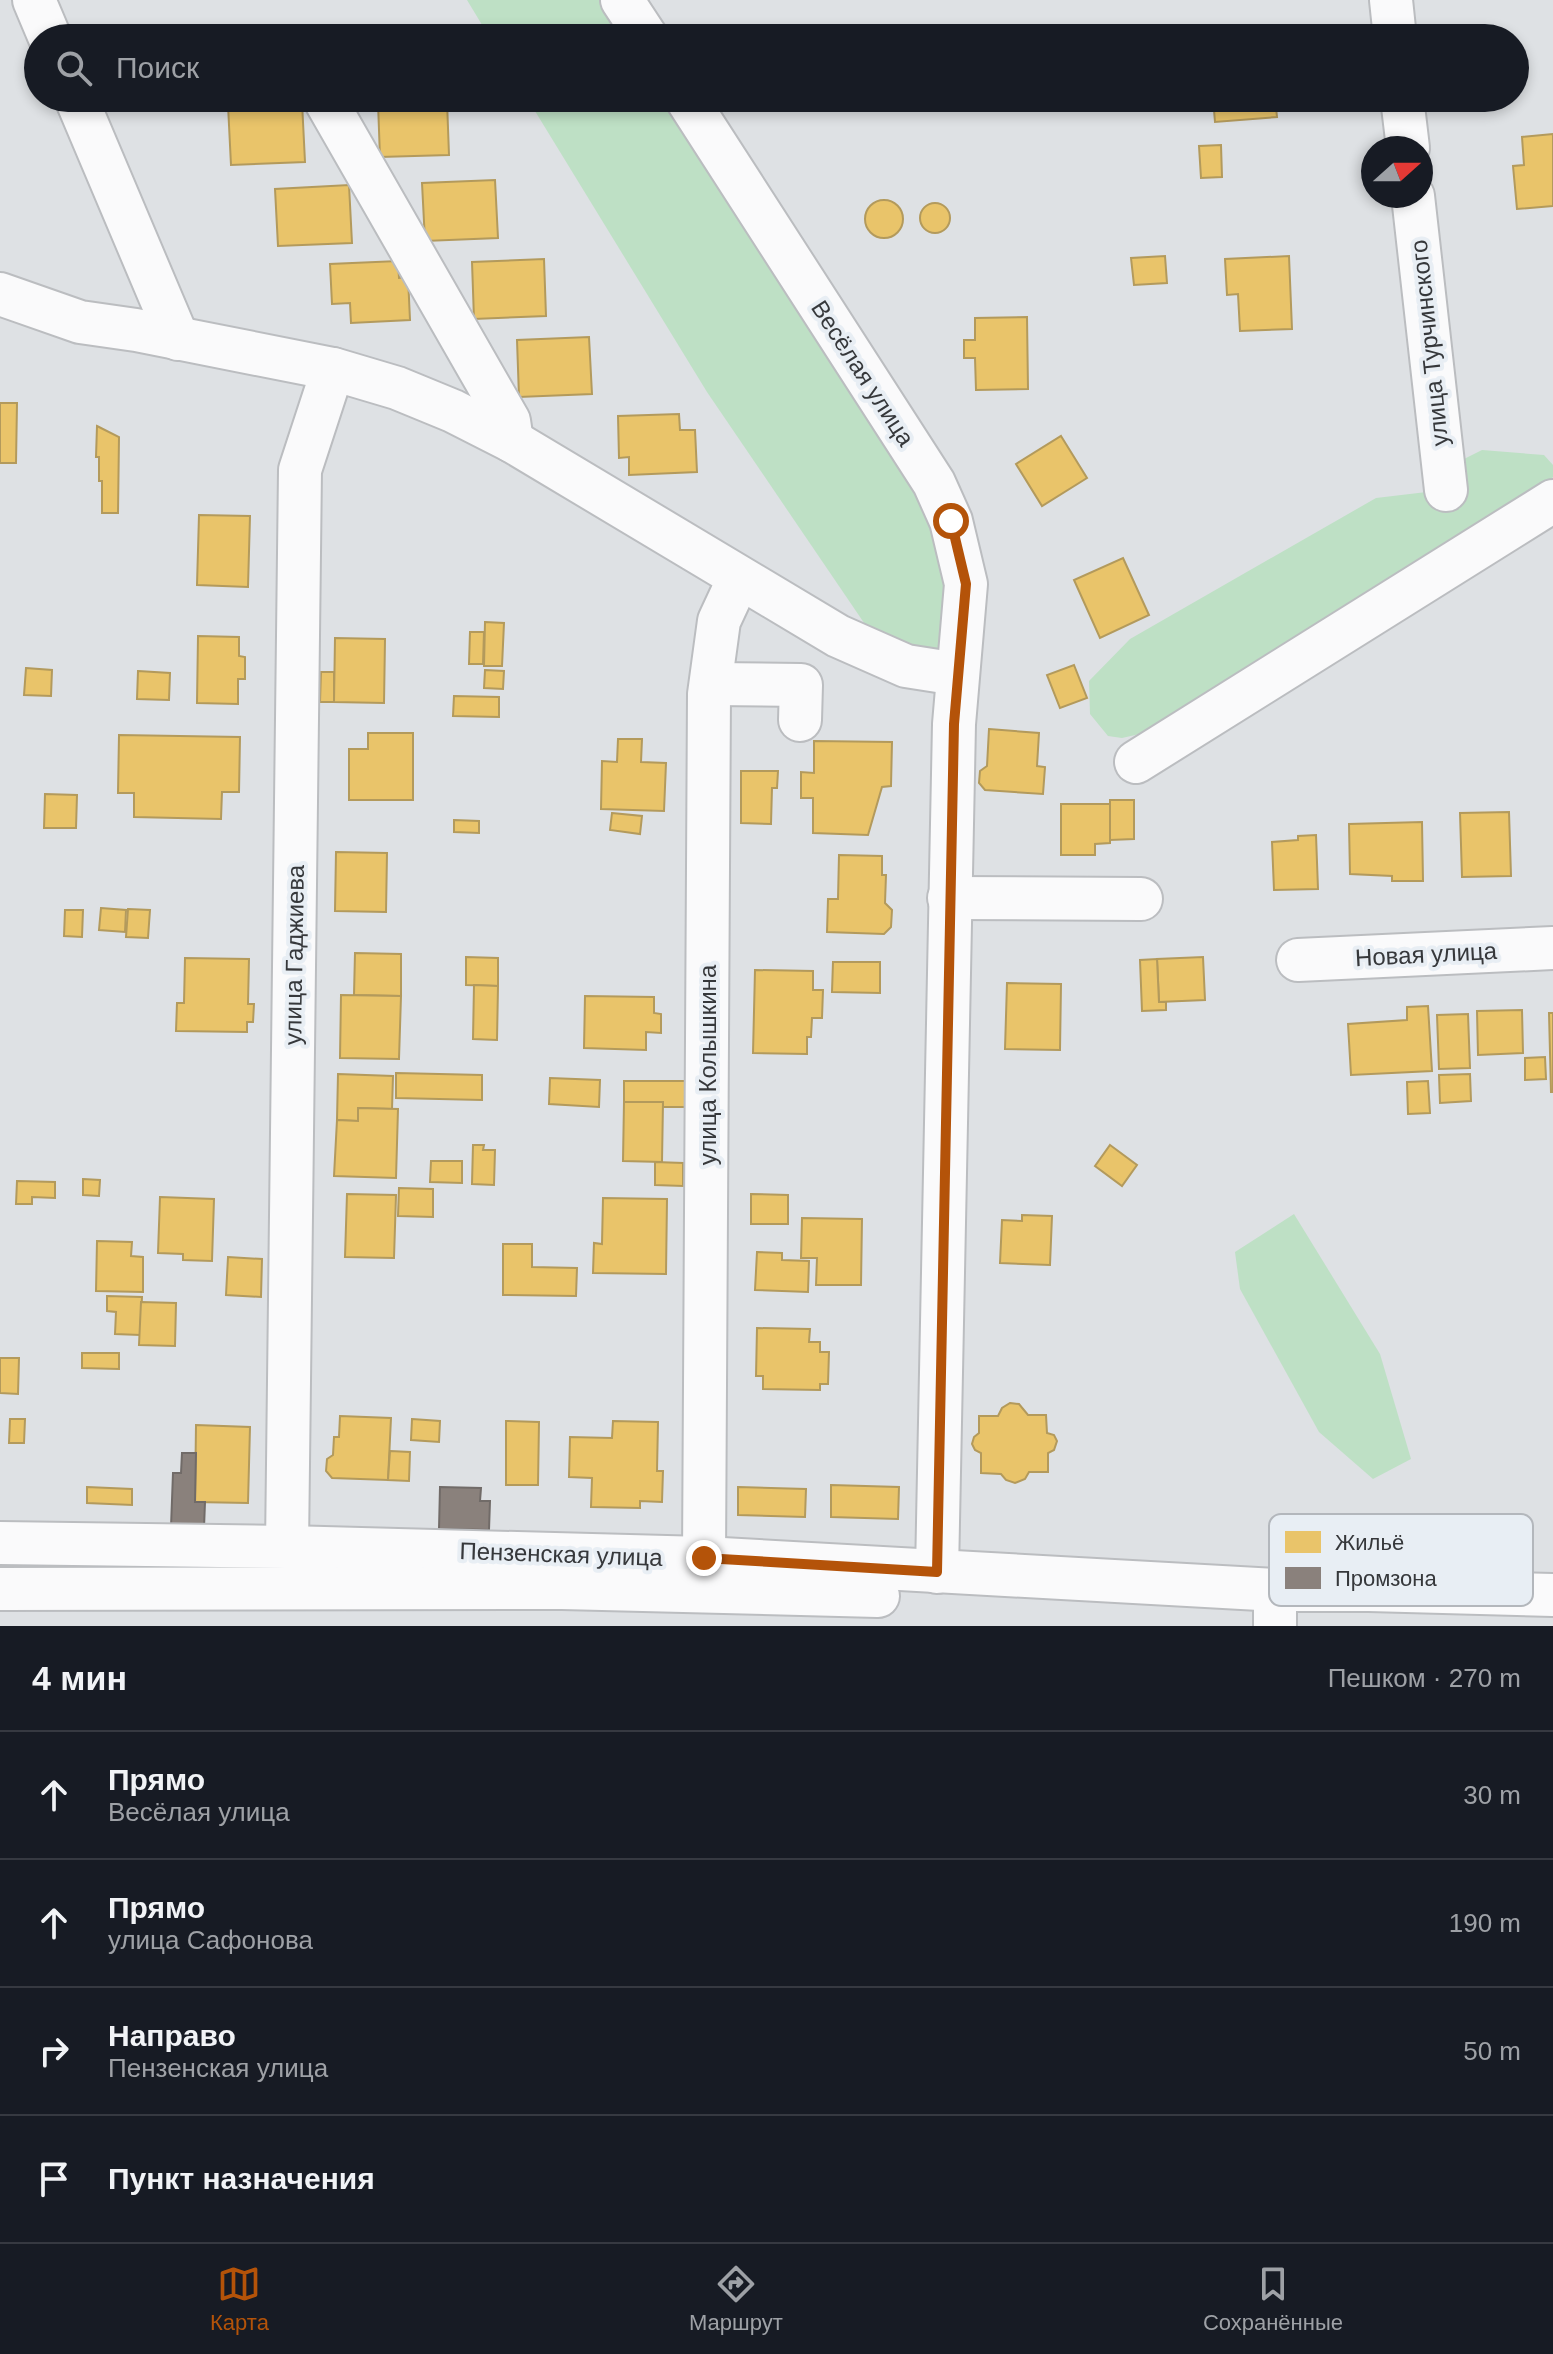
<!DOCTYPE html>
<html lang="ru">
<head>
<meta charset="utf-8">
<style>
  body { margin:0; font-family:Arial,sans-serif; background:#20242c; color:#f1f3f6 }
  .compass { position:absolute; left:1361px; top:136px; width:72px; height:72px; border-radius:50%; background:#171b24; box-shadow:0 4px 12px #0003; rotate:69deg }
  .stop { position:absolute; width:24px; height:24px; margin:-18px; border:6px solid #b45309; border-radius:50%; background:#fff }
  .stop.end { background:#b45309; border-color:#fff; box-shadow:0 2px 8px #0008 }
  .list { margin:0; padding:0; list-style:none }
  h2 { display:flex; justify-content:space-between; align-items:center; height:104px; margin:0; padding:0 32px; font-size:34px }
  h2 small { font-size:26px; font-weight:400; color:#9ea1a6 }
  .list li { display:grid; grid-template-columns:52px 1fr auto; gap:24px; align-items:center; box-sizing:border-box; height:128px; padding:0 32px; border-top:2px solid #363941 }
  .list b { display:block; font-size:30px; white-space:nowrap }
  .list p { margin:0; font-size:26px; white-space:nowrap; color:#9ea1a6 }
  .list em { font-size:26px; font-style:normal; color:#9ea1a6 }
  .icon { flex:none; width:44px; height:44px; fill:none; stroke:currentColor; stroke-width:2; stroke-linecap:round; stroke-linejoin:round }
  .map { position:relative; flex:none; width:1553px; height:1626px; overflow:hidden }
  .search { position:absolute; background:#171b24; box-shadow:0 4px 12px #0003; left:24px; right:24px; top:24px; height:88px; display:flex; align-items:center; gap:20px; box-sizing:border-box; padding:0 28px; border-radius:44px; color:#9ea1a6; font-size:30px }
  .sheet { height:616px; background:#171b24 }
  nav { display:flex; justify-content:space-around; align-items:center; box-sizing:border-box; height:112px; border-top:2px solid #363941; background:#171b24; font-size:22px; color:#9ea1a6 }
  nav a { display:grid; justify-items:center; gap:4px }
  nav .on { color:#b45309 }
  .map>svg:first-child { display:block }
</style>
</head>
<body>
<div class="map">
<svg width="1553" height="1626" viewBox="0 0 1553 1626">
  <rect width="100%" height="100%" fill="#dee1e4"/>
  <!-- green -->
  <g fill="#bee0c5">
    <path d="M467,0h147l24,38h-148z"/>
    <path d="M527,98h149l311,498 -27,57h-27l-58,-14 -168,-247z"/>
    <path d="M1482,450l62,5 9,10v12l-12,15 -362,233 -57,13 -14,-2 -18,-22 -1,-33 41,-42 246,-141 59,-7 23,-29z"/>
    <path d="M1294,1214l86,140 31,105 -38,20 -54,-47 -79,-143 -5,-37z"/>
  </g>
  <!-- homes -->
  <g fill="#e9c46a" stroke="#b39a5c" stroke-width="2">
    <path d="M1213,98h62l2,19 -62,5z"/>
    <path d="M447,101l2,54 -69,2 -2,-54z"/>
    <path d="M302,102l3,60 -74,3 -3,-60z"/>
    <path d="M1553,134v72l-36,3 -4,-43 11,-1 -2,-28z"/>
    <path d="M1221,145l1,32 -21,1 -2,-32z"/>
    <path d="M495,180l3,58 -73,3 -3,-58z"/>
    <path d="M349,185l3,58 -74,3 -3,-57z"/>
    <circle cx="884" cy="219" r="19"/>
    <circle cx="935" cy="218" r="15"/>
    <path d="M1165,256l2,27 -33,2 -3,-27z"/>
    <path d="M1289,256l3,73 -52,2 -2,-37 -11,1 -2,-36z"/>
    <path d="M544,259l2,57 -72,3 -2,-57z"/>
    <path d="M398,261l1,17 9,-1 2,43 -59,3 -1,-20 -18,1 -2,-40z"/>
    <path d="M1027,317l1,72 -52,1 -1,-32h-11v-18h11v-22z"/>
    <path d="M589,337l3,57 -73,3 -2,-57z"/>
    <path d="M0,403h17l-1,60h-16z"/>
    <path d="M679,414l1,16h15l2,42 -68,3v-18l-10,1 -1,-42z"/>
    <path d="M97,426l22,11 -1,76h-16v-32h-3v-24h-3z"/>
    <path d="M1061,436l26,42 -45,28 -26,-42z"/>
    <path d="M199,515l51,1 -2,71 -51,-2z"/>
    <path d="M1123,558l26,57 -49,23 -26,-58z"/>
    <path d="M485,622l19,1 -2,43h-18z"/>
    <path d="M470,632h14l-1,32h-14z"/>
    <path d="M198,636l41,1v19l6,1v22h-7v25l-41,-1z"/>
    <path d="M335,638l50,1 -1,64 -50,-1z"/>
    <path d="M1074,665l13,33 -27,10 -13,-33z"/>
    <path d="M26,668l26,2 -1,26 -27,-1z"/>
    <path d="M485,670l19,1 -1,18 -19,-1z"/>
    <path d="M138,671l32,2 -1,27 -32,-1z"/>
    <path d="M321,672h13v30h-14z"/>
    <path d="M454,696l45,1v20l-46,-1z"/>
    <path d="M989,729l50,4 -2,33 8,1 -2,27 -58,-4 -6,-7 1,-12 7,-5z"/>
    <path d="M368,733h45v67h-64v-51h19z"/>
    <path d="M119,735l121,2 -1,55h-17l-1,27 -87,-2v-24h-16z"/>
    <path d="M618,739h24l-1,23 25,1 -2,48 -63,-2 1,-48 15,1z"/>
    <path d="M814,741l78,1 -1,44 -9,1 -14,48 -55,-2v-35h-12v-26l13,1z"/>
    <path d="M741,771h37l-1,17h-5l-1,36 -30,-1z"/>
    <path d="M45,794l32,1 -1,33h-32z"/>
    <path d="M1110,800h24v39l-24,1z"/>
    <path d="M1061,804h49v39l-15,1v11h-34z"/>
    <path d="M1509,812l2,64 -49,1 -2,-64z"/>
    <path d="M612,813l30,3 -2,18 -30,-4z"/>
    <path d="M454,820l25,1v12l-25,-1z"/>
    <path d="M1422,822l1,59h-31v-5l-42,-2 -1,-50z"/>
    <path d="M1316,835l2,54 -44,1 -2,-48 26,-2v-4z"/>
    <path d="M336,852l51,1 -1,59 -51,-1z"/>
    <path d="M839,855l43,1v19h4l-1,28 7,7 -1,17 -7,7 -57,-2 1,-33h10z"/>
    <path d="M101,908l25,2 -1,22 -26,-2z"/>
    <path d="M128,909l22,1 -2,28 -22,-1z"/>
    <path d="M65,910h18l-1,27 -18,-1z"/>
    <path d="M355,953l46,1v42l-47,-1z"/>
    <path d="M466,957l32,1v28l-32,-1z"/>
    <path d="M1203,957l2,43 -46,2 -2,-43z"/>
    <path d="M185,958l64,1 -1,45h6l-1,18h-6v10l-71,-1 1,-28h7z"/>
    <path d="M1157,959l2,43h7v8l-24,1 -2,-51z"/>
    <path d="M833,962h47v31l-48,-1z"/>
    <path d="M755,970l58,1v19h10l-1,28h-10l-1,19h-4v17l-54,-1z"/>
    <path d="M1007,983l54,1 -1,66 -55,-1z"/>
    <path d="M474,985l24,1 -1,54 -24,-1z"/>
    <path d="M341,995l60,1 -2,63 -59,-1z"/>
    <path d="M585,996l69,1v16l7,1v19l-15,-1v18l-62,-2z"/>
    <path d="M1428,1006l4,65 -81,4 -3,-51 59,-4v-13z"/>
    <path d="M1522,1010l1,43 -45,2 -1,-44z"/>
    <path d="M1549,1013h4v79h-2z"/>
    <path d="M1468,1014l2,54 -31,1 -2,-54z"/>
    <path d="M1545,1057l1,22 -21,1v-22z"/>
    <path d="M396,1073l86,2v25l-86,-2z"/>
    <path d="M338,1074l55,2 -1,33 -34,-1v13l-21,-1z"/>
    <path d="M1470,1074l1,27 -31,2 -1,-28z"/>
    <path d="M550,1078l50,2 -1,27 -50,-3z"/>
    <path d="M624,1081h61v26h-22v-5h-39z"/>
    <path d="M1428,1081l2,32 -22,1 -1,-32z"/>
    <path d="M624,1102h39l-1,60 -39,-1z"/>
    <path d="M358,1108l40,1 -2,69 -62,-2 3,-56 21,1z"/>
    <path d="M473,1145h11l-1,5h12l-1,35 -22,-1z"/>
    <path d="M1110,1145l27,20 -15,21 -27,-20z"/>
    <path d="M431,1161h31v22l-32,-1z"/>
    <path d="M655,1162l28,1v23l-28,-1z"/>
    <path d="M83,1179l17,1 -1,16 -16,-1z"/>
    <path d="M17,1181l38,1v16l-23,-1v7h-16z"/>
    <path d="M399,1188l34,1v28l-35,-1z"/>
    <path d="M347,1194l49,1 -2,63 -49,-1z"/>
    <path d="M751,1194l37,1v29h-37z"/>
    <path d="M160,1197l54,2 -2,62 -29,-1v-6l-25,-1z"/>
    <path d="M603,1198l64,1 -1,75 -73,-1 1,-30 8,1z"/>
    <path d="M1022,1215l30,1 -2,49 -50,-2 2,-43 20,1z"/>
    <path d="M802,1218l60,1 -1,66h-45l1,-27h-16z"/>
    <path d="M97,1241l35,1 -1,14 12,1v35l-47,-1z"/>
    <path d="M503,1244h29v23l45,1 -1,28 -73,-1z"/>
    <path d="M757,1252l25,1v7l27,1 -1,31 -53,-2z"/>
    <path d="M228,1257l34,2 -1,38 -35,-2z"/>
    <path d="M107,1296l35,1 -2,38 -25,-1 1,-22 -9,-1z"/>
    <path d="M141,1302l35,1 -1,43 -36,-1z"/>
    <path d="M757,1328l53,1 -1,13h11v10h9l-1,32h-8v6l-57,-1v-13h-7z"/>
    <path d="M82,1353h37v16l-37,-1z"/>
    <path d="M0,1358h19l-1,36 -18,-1z"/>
    <path d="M1010,1403l9,1 9,11h18l1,18 7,2 3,6 -3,9 -6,3v19h-19l-4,7 -10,4 -9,-3 -5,-6 -20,-1v-20l-6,-3 -3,-6 2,-7 5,-4v-17h19l4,-8z"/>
    <path d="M340,1416l51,2 -3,62 -56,-2 -6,-7 1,-12 6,-4 1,-18h5z"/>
    <path d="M10,1419h15l-1,24h-15z"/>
    <path d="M412,1419l28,2 -1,21 -28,-2z"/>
    <path d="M506,1421l33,1 -1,63h-32z"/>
    <path d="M613,1421l45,1 -1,49h6l-1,31 -22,-1v7l-49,-1 1,-29 -23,-1 1,-40 42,1z"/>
    <path d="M196,1425l54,2 -2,76 -53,-1z"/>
    <path d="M390,1451l20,1 -1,29 -21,-1z"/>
    <path d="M831,1485l68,2 -1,32 -67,-2z"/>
    <path d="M87,1487l45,2v16l-45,-2z"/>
    <path d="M738,1487l68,2 -1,28 -67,-2z"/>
  </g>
  <!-- industry -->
  <g fill="#8a817c" stroke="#716b68" stroke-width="2">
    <path d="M182,1453h14l-1,49h10l-1,26 -33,-1 2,-54h8z"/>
    <path d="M440,1487l41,1 -1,13h10l-1,29 -50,-1z"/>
  </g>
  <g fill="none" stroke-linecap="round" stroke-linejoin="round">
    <defs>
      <g id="minor">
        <path d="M34,0l16,38"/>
        <path d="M622,0l25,38"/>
        <path d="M1391,0l4,38"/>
        <path d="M76,98l102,241"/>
        <path d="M324,98l185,323 3,20"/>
        <path d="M686,98l248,385 17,38 15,63 -12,140 -17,848"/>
        <path d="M1402,98l6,50"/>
        <path d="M1413,196l33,294"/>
        <path d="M0,294l80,28 56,8 197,39 64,19 56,23 59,30 326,195 68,30 51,8"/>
        <path d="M712,684l89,1 -1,35"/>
        <path d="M1136,762l417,-261"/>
        <path d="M949,898l192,1"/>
        <path d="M1298,960l255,-12"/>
        <path d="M0,1543l287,4 417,11 571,32h94l184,5"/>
        <path d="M287,1547l13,-1077 33,-101"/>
        <path d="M704,1558l5,-864 10,-73 20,-43"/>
        <path d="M0,1589l562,-1 316,8"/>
        <path d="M1275,1626v-36"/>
      </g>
    </defs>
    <!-- minor casing -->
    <use href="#minor" stroke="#bbbdc0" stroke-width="46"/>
    <!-- minor -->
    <use href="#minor" stroke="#fafafb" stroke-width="42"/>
  </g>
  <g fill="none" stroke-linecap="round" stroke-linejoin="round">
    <!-- route -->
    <path stroke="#b45309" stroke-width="10" d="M704,1558l233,14 17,-848 12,-140 -15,-63"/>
  </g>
  <g text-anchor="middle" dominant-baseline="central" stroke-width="8" stroke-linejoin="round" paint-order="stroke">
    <!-- street labels -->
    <g font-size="24" fill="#36383b" stroke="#e8eef4">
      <text transform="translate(1429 343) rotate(-96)">улица Турчинского</text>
      <text transform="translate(863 373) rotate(57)">Весёлая улица</text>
      <text transform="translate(1426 954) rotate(-3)">Новая улица</text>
      <text transform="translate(294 955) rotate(-89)">улица Гаджиева</text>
      <text transform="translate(707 1065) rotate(-90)">улица Колышкина</text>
      <text transform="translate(561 1554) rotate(2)">Пензенская улица</text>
    </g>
  </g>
  <!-- legend -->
  <rect x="1269" y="1514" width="264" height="92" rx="12" fill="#e8eef4" stroke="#b3b7bc" stroke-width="2"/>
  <rect x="1285" y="1531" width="36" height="22" fill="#e9c46a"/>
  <rect x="1285" y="1567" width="36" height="22" fill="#8a817c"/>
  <g font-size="22" fill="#36383b">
    <text x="1335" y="1550">Жильё</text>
    <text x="1335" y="1586">Промзона</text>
  </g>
</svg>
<svg class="compass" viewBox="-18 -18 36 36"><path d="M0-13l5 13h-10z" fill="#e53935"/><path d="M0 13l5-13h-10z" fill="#9ea1a6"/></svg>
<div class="stop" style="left:951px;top:521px"></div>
<div class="stop end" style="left:704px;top:1558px"></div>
<div class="search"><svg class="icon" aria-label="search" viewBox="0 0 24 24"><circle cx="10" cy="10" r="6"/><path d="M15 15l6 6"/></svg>Поиск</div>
</div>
<section class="sheet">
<h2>4 мин<small>Пешком · 270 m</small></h2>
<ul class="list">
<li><svg class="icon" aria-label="ahead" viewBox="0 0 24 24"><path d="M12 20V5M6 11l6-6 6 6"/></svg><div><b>Прямо</b><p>Весёлая улица</p></div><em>30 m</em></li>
<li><svg class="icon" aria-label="ahead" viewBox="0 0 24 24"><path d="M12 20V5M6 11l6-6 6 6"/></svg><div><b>Прямо</b><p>улица Сафонова</p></div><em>190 m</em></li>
<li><svg class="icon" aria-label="right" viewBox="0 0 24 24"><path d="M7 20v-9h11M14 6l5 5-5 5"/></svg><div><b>Направо</b><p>Пензенская улица</p></div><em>50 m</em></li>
<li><svg class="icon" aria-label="arrive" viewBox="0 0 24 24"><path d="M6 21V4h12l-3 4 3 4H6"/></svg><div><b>Пункт назначения</b></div></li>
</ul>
</section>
<nav>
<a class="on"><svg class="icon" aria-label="map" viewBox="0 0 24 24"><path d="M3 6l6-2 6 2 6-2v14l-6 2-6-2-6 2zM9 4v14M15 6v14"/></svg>Карта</a>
<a><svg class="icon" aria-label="directions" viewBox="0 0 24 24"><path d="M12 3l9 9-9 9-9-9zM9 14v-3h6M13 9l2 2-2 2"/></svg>Маршрут</a>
<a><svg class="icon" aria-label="saved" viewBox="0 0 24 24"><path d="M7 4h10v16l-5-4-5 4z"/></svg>Сохранённые</a>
</nav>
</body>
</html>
